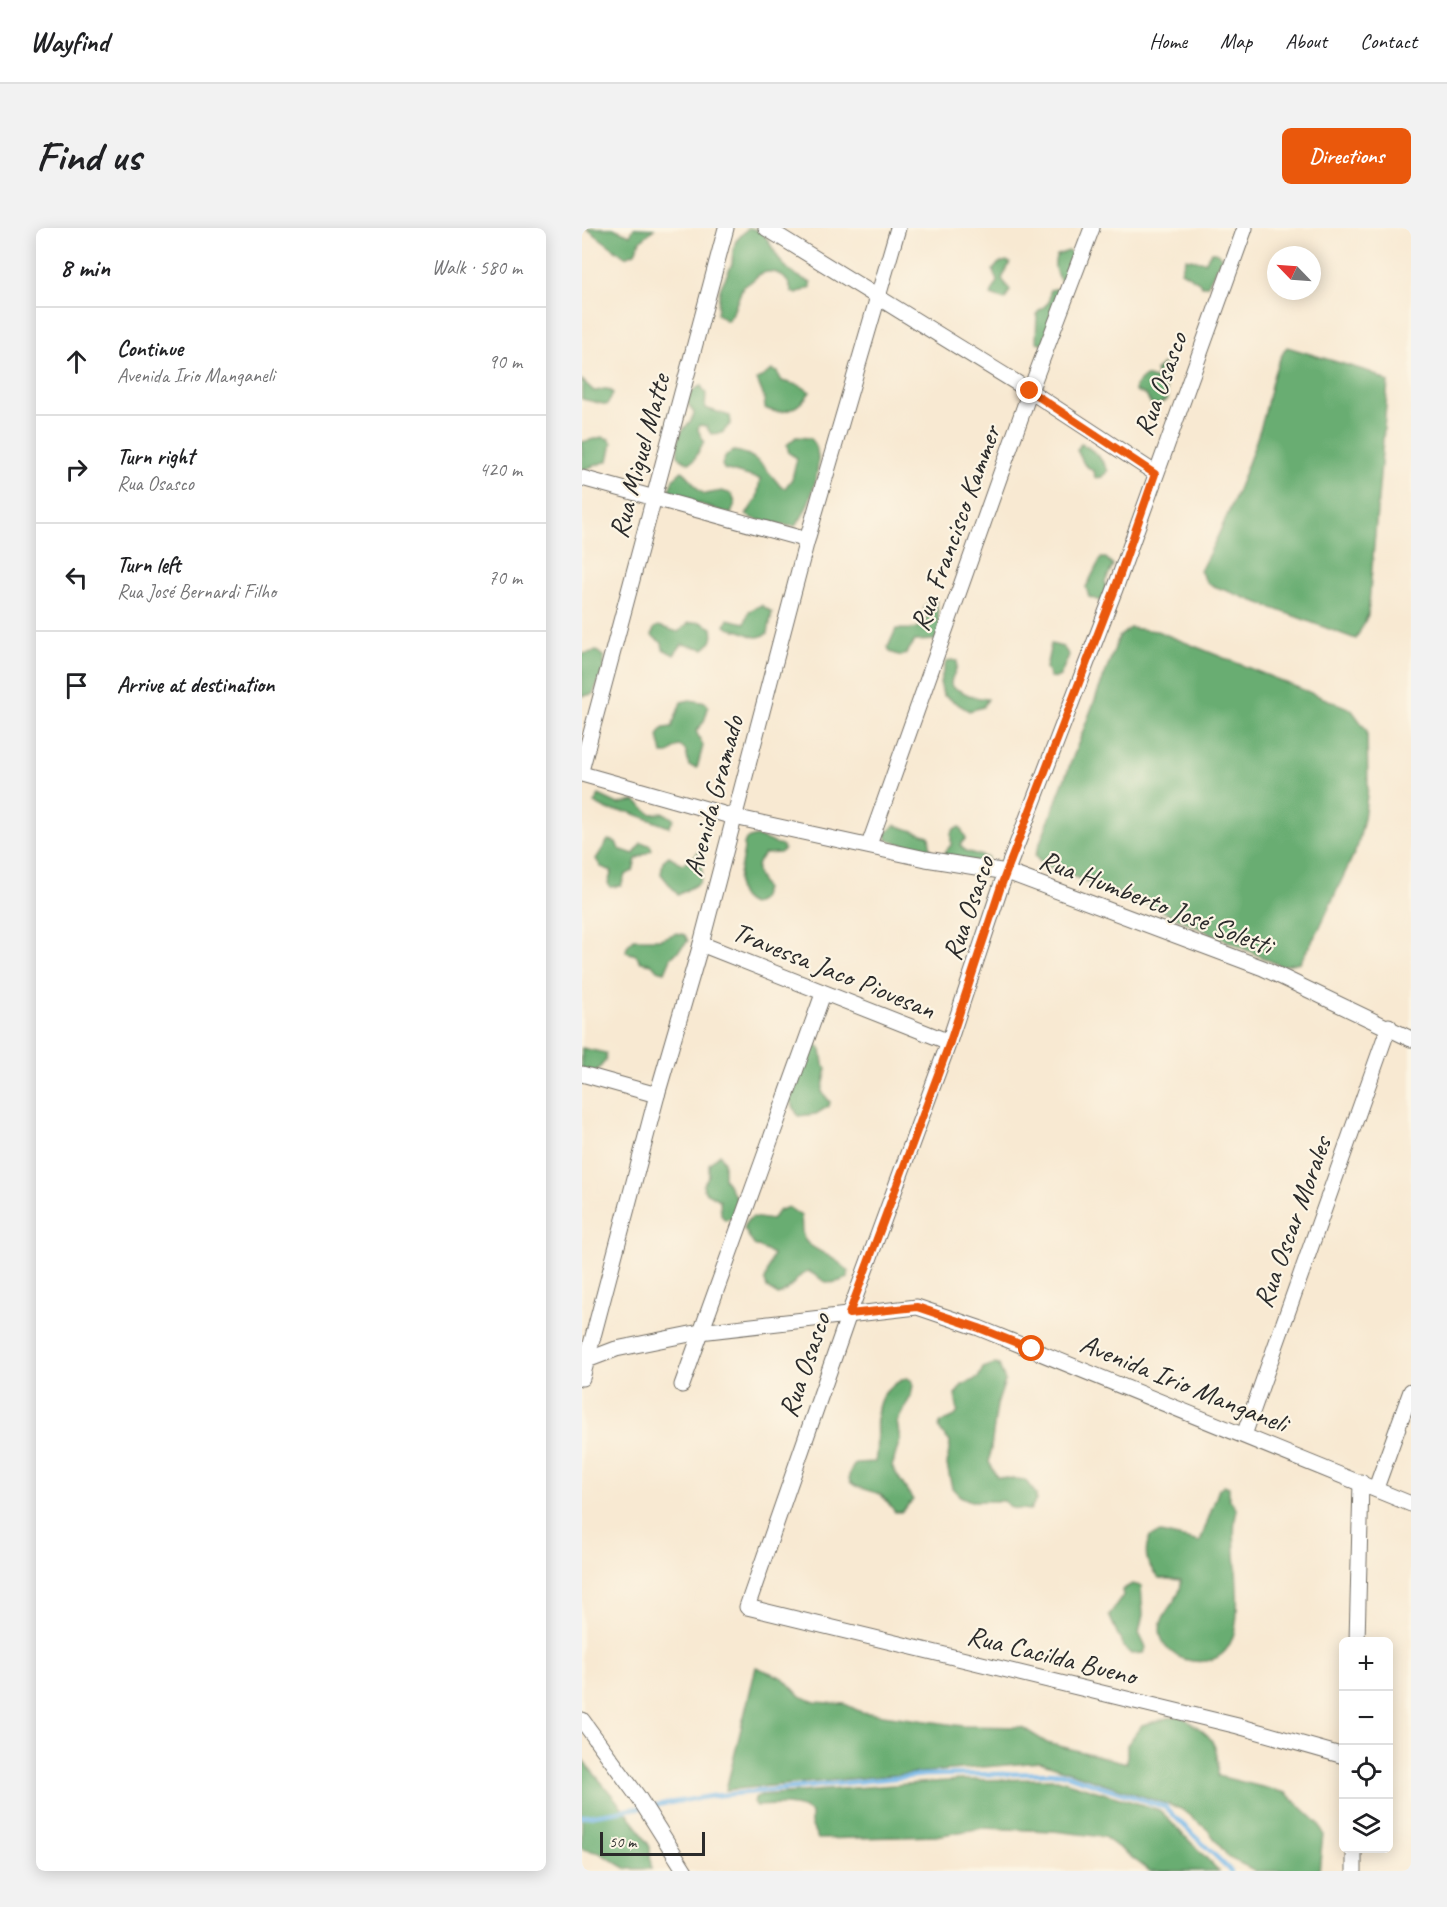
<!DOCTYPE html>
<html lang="en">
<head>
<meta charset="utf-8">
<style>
  body { margin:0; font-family:Caveat,sans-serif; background:#f2f2f2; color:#202124 }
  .controls { position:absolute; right:18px; bottom:18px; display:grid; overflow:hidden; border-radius:9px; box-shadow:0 3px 15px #0003 }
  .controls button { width:54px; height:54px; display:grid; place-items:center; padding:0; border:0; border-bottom:2px solid #e0e0e0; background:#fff; color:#202124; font:30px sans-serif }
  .compass { position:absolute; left:685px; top:18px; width:54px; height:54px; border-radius:50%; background:#fff; box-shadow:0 3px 15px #0003; rotate:295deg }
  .scale { position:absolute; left:18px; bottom:15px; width:105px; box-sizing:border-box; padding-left:6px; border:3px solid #2b2b2b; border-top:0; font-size:16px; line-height:21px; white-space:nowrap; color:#2b2b2b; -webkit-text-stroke:4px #fcf5e5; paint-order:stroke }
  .stop { position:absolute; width:18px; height:18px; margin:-14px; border:4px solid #ea580c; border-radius:50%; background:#fff }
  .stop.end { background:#ea580c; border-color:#fff; box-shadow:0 2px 6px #0008 }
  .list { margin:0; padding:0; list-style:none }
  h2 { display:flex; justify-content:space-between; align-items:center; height:78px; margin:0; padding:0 24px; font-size:26px }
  h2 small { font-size:20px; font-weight:400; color:#757577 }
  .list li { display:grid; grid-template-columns:39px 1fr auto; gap:18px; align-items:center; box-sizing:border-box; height:108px; padding:0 24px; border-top:2px solid #e0e0e0 }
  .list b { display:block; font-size:22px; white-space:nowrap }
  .list p { margin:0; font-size:20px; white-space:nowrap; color:#757577 }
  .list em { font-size:20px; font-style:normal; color:#757577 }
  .icon { flex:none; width:33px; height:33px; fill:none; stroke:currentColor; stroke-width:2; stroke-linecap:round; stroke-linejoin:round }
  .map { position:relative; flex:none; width:829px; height:1643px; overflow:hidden; border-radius:9px }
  header { display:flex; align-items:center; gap:36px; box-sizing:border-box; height:84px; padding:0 30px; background:#fff; border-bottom:2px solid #e0e0e0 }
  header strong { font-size:28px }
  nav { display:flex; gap:33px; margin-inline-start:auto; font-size:21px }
  .intro { display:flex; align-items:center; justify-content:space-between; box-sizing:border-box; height:144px; padding:0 36px }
  h1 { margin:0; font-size:42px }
  .button { padding:15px 27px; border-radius:9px; background:#ea580c; color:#fff; font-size:21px; font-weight:700 }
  main { display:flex; gap:36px; padding:0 36px }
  aside { flex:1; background:#fff; border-radius:9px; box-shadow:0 3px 15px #0003 }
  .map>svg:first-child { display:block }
</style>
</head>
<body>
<header>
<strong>Wayfind</strong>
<nav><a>Home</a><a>Map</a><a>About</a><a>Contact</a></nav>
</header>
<div class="intro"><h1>Find us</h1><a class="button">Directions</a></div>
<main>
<aside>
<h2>8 min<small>Walk · 580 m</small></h2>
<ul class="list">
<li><svg class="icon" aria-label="ahead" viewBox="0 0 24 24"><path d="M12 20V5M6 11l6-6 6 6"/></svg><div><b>Continue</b><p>Avenida Irio Manganeli</p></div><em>90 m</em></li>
<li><svg class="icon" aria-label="right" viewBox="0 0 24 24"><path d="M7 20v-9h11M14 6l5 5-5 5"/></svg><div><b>Turn right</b><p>Rua Osasco</p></div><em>420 m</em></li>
<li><svg class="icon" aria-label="left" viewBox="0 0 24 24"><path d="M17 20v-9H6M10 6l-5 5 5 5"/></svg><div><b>Turn left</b><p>Rua José Bernardi Filho</p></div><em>70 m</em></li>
<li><svg class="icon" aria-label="arrive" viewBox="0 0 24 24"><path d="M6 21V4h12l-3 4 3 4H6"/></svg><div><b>Arrive at destination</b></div></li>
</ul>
</aside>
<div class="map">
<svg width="829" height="1643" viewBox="0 0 829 1643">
  <rect width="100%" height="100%" fill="#fcf5e5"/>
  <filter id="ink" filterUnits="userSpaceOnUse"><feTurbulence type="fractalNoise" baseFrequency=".0167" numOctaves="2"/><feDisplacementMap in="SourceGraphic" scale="12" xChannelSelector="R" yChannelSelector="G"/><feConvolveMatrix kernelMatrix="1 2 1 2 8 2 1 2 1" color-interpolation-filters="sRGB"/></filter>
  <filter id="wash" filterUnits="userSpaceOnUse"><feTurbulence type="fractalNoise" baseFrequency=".008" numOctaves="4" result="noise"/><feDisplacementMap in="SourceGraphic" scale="24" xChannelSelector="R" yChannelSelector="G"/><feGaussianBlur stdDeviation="1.35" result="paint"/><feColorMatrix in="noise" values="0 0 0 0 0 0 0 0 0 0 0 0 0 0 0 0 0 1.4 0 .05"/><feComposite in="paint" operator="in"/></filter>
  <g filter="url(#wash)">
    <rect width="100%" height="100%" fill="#f8e9d2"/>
    <!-- forest -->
    <g fill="#69ad72" stroke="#4a6c4e" stroke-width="1.5">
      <path d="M4,0h27l17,7 4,-7 20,1 -14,12 -5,12 -10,4z"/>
      <path d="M166,0l14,3 19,31 11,11 19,10v4l-14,7 -5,-2c-3,-13 -15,-24 -29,-19 -8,2 -11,11 -20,13l-11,29 -5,6 -10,-7 3,-25 12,-25 1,-14 3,-9z"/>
      <path d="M486,23l5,3 2,15 -11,15c-8,-7 -12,-19 -7,-29z"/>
      <path d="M629,24h5l6,5 -15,29h-5l-3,-4 -18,-11 5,-13 19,4z"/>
      <path d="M425,33l3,2 -8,16 8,11 -5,10 -14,-5 6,-14 -4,-11 6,-7z"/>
      <path d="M476,60l4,5 -19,52 -7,-4 1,-28 12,-11 1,-12z"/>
      <path d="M705,119l83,25 18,10 -20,233 -12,24 -148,-55 -8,-13c25,-46 45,-95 61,-145 9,-27 9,-56 26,-79z"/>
      <path d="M581,136l6,8 -4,10 3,17 -10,6 -7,-1 -5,-9 -11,-4v-5l10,-10 13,4 -2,-10z"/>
      <path d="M190,142l5,2 5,9 19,5 9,6c-10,15 -26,26 -45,16l-1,-11 -7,-17z"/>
      <path d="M0,152l12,11c8,0 13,-6 19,2l-6,12 -25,-6z"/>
      <path d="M119,158l5,8 -1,14 25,8 1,7 -9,10 -11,1 -5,-8 -7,-1 -1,5 6,11 -10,19 -5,3 -11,-7c-3,-32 11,-24 16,-43l-7,-11c2,-8 6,-13 14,-16z"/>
      <path d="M20,209l7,2 3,4 -4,18 -26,9v-28z"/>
      <path d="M214,209l14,1c19,13 0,74 -15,88 -12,0 -40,-5 -49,-11l11,-17 3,-19 -36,-10 -2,-4 4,-10 8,-4c22,2 34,20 47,36l4,1 7,-9 5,-21 -8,-5 -2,-8z"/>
      <path d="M499,216c11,4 22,16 27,27l-6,6 -7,1 -1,-6 -10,-8 -7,-14z"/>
      <path d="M100,243c11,6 11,18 23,23l17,-3 10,3 3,9 -4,11 -63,-20 5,-15z"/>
      <path d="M519,330h5l7,7 -8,17 2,14 -7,5 -11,-4 -3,-10z"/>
      <path d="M348,372h6l4,28 -3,12 -22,1 -9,13 -5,2 -11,-4 -2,-5 8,-18c14,0 23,3 31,-11l-3,-10z"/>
      <path d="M179,377l11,7 -4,21c-14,8 -15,2 -28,-2 -6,-2 -10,-1 -15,-5l3,-7 17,4 4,-12z"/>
      <path d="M118,394l12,6c2,10 0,15 -8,21l-22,-5 -8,11 -11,-6 -1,-6 -10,-7 2,-8 5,-2 19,6 11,-9z"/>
      <path d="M548,400l27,3 194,78 16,22 1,57 -4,30 -6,27 -40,86 -18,31 -19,4 -132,-61 -106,-40 -8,-9 84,-219z"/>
      <path d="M469,416l12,3 6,8 -9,21 -6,3 -4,-2 -4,-9z"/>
      <path d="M15,423l7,6v11l-11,26 -11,2v-42z"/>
      <path d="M369,432l6,1c2,10 -9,17 -5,26l21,10 15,2 -5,8 -14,4 -26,-16 -3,-13 6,-20z"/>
      <path d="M108,472l16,3 2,5 -4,14 -8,9 7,15 -6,22 -8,-2c-3,-9 0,-18 -11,-20l-10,8h-6l-4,-18 5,-8 9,-1 9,-25z"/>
      <path d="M17,567l19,9 17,-3 16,13 13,-1 10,6 -5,8 -40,-15 -22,-2 -13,-7z"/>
      <path d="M313,597l34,11 2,17 -44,-13 -1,-7z"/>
      <path d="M378,599l6,11 -6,7 6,6 22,7 -2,5 -40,-5 -1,-6 6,-7v-12l4,-5z"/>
      <path d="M174,608l27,10 1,4 -4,3 -16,1c-12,13 -7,21 1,35l-5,12 -8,4c-27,-12 -7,-40 -8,-61l2,-5z"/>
      <path d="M26,612l8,2 3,7 15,5 7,-11 9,2 2,5 -16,9 -3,12 -8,4 -4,11 -11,1 -2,-4 4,-12 -11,-4 -5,-8z"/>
      <path d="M117,623h4l-1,24 -3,8 -21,12 -17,-21 2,-13 6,-5 13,8 9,-4z"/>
      <path d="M95,705l8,2 3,6 -17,17 -6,14 -8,-2 -5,-6 -11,-2 -5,-7 -10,-3 1,-6 7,-7h26z"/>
      <path d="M235,818l4,3 2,15 4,4 -5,24 8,10 -1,4 -13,8 -18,2 -8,-16 21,-52z"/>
      <path d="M0,820l24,5v7l-10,12 -14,-1z"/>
      <path d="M138,926l4,8v16l14,23 -4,16 -9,3 -4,-5 -1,-15 -15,-8 -2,-7 6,-10v-11z"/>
      <path d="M206,979l13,9c1,6 0,14 2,20 4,14 31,18 45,35v7c-25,10 -21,3 -40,-7 -11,3 -14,18 -30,24l-11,-7 -2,-8 8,-26 -19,-9 -10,-16 3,-8 5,-4 20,3 6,-9z"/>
      <path d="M412,1136l5,1 6,16 -8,24 -8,57 8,15 28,3 11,14v6l-6,10 -18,-2 -9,-7h-32l-11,-5 -8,-8 -5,-23 3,-23 -11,-13 1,-6 15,-7 3,-4 -3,-17 7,-10 16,-7 5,-10z"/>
      <path d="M324,1150l5,2 2,5 -2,11 -14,26 3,17 -8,28 21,33 -12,12h-6c-4,-5 -10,-15 -16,-18 -13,-6 -44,-6 -23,-31l19,-1c7,-35 -12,-65 31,-84z"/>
      <path d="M642,1257l5,2v11l8,12c-13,39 29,160 -45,151 -21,-3 -40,-23 -28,-45 7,-13 18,-21 17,-36l-22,-2c-13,-14 -16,-24 -9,-42l11,-3 39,9 19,-53z"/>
      <path d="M550,1356l9,2 2,29 -4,18 7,15 -3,5 -12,1 -8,-8 -14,-31 14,-19 -1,-6z"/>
      <path d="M174,1439l27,11 17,18 15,6 30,2 16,8 102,14 59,1 25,16 80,20v-18l15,-20 37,-10c31,20 40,23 39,61l68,17 33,31 4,10 -4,37h-63l-27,-13 -21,-28 -27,-21 -141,-47 -314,28z"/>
      <path d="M0,1531l54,65 14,23 1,22h-24l-27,-16 -18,-4z"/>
      <path d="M475,1551l102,31 60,61h-69l-46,-34 -50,-6 -71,-3 -47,8 -118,3 -7,-15v-11c-13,-11 -38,-8 -54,-7l-4,-4 3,-5 5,-2 199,-15z"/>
    </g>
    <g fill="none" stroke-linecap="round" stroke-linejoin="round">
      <!-- stream -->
      <path stroke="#75b8ea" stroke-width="4.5" d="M0,1589l130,-21 213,-21 136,-2 104,34 66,64"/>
    </g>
  </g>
  <g filter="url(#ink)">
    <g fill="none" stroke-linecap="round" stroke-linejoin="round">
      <defs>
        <g id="minor">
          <path d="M184,0l264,163 125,82"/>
          <path d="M663,0l-130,361 -114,297 -52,156 -100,272 -102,293 491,119 106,30"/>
          <path d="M0,250l225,62"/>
          <path d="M0,539l144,-539"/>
          <path d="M0,546l152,43 192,42 81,13 256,96 148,71"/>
          <path d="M287,617l161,-454 62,-163"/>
          <path d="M119,716l248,98"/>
          <path d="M0,846l75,21"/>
          <path d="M0,1131l5,1 29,-11 84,-17 217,-25 62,21 432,176"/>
          <path d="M0,1150l75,-283 44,-151 106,-404 91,-312"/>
          <path d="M100,1157l141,-391"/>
          <path d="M662,1207l145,-409"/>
          <path d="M794,1260l35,-97"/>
          <path d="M775,1414l4,-160"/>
          <path d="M0,1492l57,78 46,73"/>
          <path d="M772,1620v23"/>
        </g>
      </defs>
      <!-- minor casing -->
      <use href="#minor" stroke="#736e65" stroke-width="17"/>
      <!-- minor -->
      <use href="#minor" stroke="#fff" stroke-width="15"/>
    </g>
  </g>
  <g fill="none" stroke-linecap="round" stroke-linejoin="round" filter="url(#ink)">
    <!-- route -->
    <path stroke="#ea580c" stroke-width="8" d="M448,163l125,83 -40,115 -114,297 -51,156 -101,272 68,-7 62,21 53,21"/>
  </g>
  <g text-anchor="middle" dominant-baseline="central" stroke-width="4.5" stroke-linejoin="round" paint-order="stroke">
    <!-- street labels -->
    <g font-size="28" fill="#2b2b2b" stroke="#fcf5e5">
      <text transform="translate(578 156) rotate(-70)">Rua Osasco</text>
      <text transform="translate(57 228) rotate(-75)">Rua Miguel Matte</text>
      <text transform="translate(373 300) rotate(-70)">Rua Francisco Kammer</text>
      <text transform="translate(131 568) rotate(-75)">Avenida Gramado</text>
      <text transform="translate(574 674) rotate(21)">Rua Humberto José Soletti</text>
      <text transform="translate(386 680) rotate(-71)">Rua Osasco</text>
      <text transform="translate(252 742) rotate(22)">Travessa Jaco Piovesan</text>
      <text transform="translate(710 994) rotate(-70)">Rua Oscar Morales</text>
      <text transform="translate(222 1137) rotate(-71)">Rua Osasco</text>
      <text transform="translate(602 1155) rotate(22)">Avenida Irio Manganeli</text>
      <text transform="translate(470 1427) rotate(14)">Rua Cacilda Bueno</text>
    </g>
  </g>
</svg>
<div class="controls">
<button>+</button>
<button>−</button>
<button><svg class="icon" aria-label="locate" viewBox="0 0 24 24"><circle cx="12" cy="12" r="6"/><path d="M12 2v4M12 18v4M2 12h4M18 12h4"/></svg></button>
<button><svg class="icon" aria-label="layers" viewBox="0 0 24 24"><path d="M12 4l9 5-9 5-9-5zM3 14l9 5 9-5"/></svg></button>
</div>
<svg class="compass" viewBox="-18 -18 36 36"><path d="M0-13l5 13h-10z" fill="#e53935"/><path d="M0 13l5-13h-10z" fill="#757577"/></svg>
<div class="scale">50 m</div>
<div class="stop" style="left:450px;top:1121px"></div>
<div class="stop end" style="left:448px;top:163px"></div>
</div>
</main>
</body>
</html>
